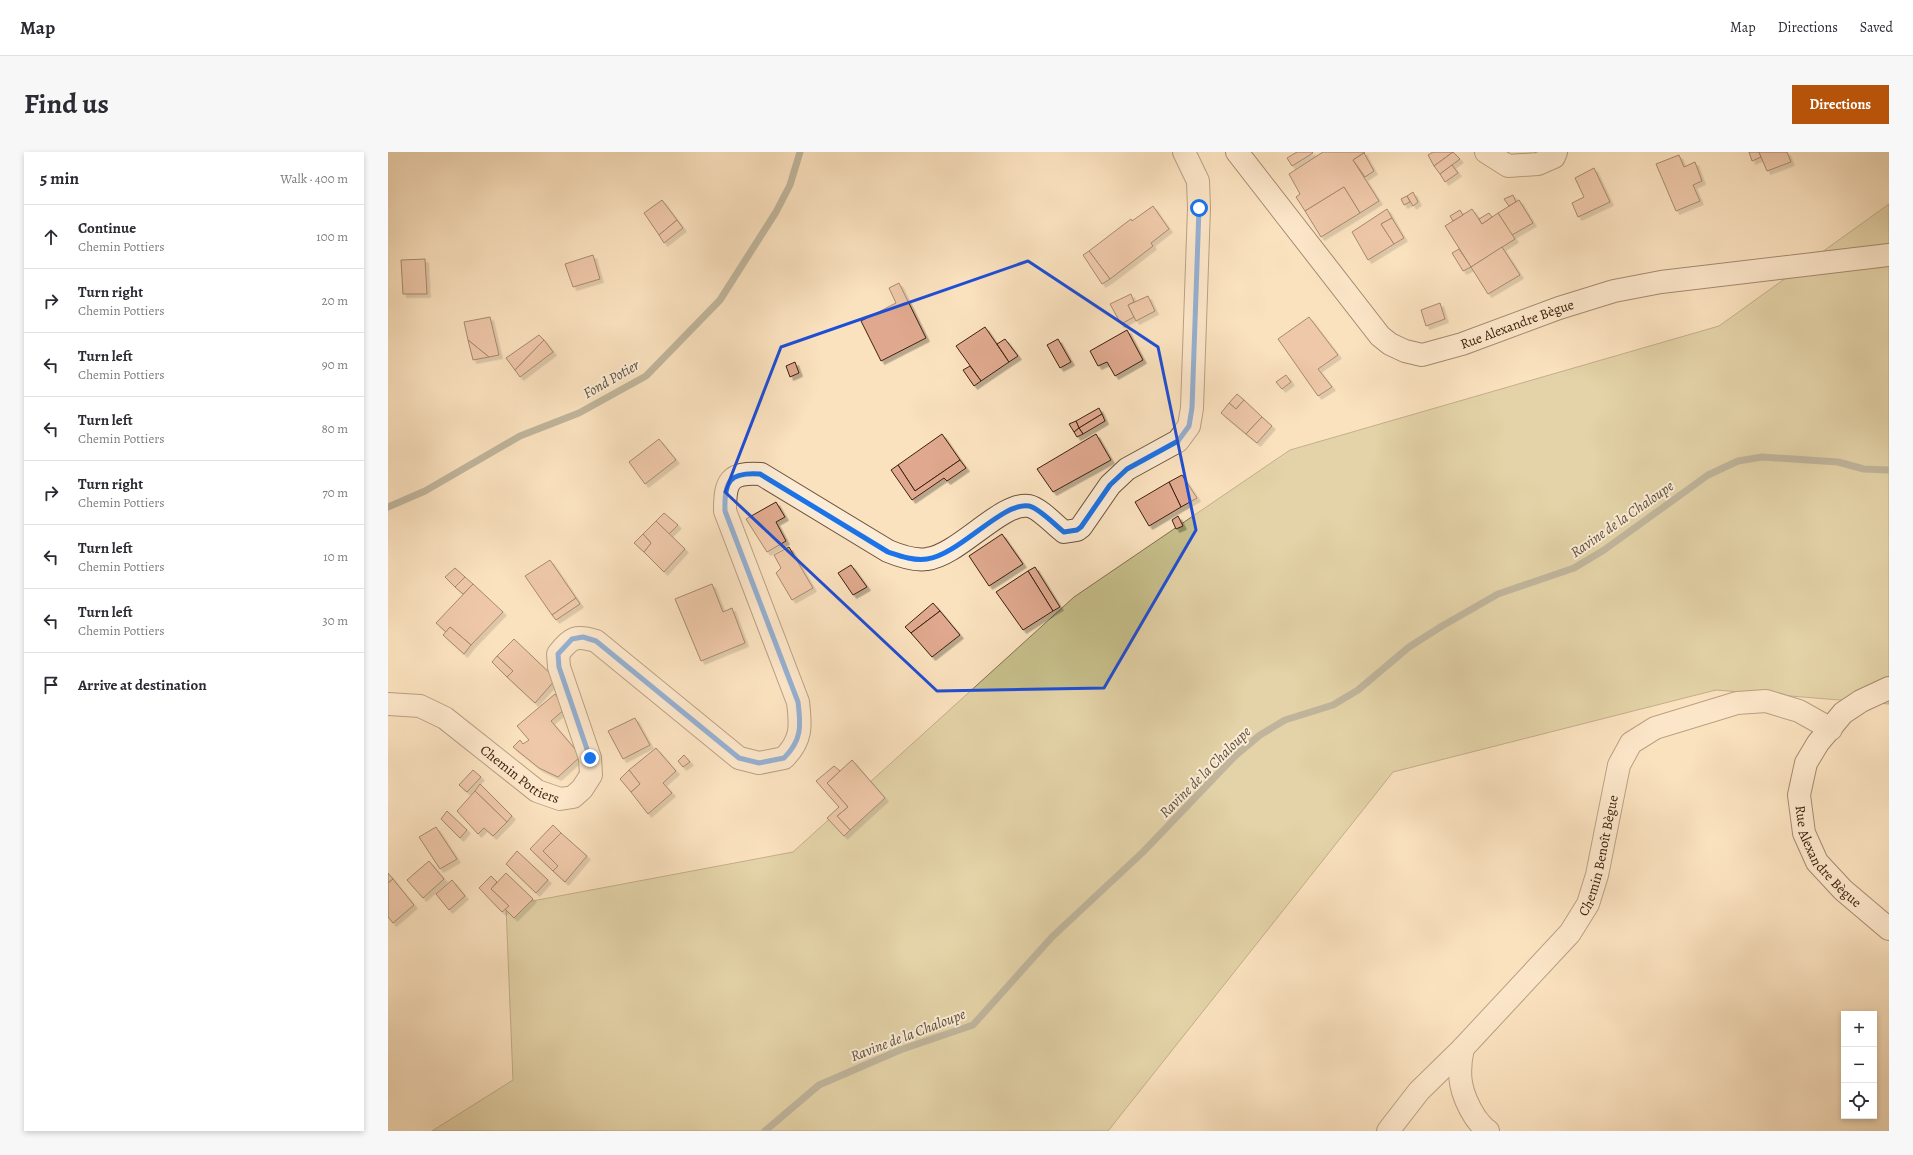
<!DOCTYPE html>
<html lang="en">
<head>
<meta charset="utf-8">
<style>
  body { margin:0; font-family:Alegreya,serif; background:#f7f7f7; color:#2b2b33 }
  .controls { position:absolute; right:12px; bottom:12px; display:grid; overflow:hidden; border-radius:0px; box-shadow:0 2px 6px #0003 }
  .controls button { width:36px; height:36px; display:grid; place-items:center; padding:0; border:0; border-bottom:1px solid #e1e1e2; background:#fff; color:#2b2b33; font:20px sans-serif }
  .stop { position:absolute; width:12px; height:12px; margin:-9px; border:3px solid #1a73e8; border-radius:50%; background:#fff }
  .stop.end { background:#1a73e8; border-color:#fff; box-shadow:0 1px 4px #0008 }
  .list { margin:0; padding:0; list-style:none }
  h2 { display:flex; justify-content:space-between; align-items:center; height:52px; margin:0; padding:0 16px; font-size:17px }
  h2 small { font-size:13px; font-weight:400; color:#7c7c81 }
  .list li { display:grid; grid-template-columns:26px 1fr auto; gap:12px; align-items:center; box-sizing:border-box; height:64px; padding:0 16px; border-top:1px solid #e1e1e2 }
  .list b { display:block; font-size:15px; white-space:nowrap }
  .list p { margin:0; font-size:13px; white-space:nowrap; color:#7c7c81 }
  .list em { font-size:13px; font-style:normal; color:#7c7c81 }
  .icon { flex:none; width:22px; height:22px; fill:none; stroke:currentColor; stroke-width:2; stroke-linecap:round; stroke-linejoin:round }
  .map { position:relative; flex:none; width:1501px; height:979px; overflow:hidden; border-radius:0px }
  header { display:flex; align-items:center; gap:24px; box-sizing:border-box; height:56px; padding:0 20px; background:#fff; border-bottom:1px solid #e1e1e2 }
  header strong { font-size:19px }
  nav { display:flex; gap:22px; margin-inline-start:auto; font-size:14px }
  .intro { display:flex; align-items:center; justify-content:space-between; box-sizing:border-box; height:96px; padding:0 24px }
  h1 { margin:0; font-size:28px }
  .button { padding:10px 18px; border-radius:0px; background:#b45309; color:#fff; font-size:14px; font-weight:700 }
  main { display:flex; gap:24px; padding:0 24px }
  aside { flex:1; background:#fff; border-radius:0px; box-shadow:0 2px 6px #0003 }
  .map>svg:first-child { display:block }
</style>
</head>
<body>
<header>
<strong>Map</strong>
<nav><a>Map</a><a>Directions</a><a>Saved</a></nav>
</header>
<div class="intro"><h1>Find us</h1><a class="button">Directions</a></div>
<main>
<aside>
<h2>5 min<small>Walk · 400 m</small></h2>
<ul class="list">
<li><svg class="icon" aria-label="ahead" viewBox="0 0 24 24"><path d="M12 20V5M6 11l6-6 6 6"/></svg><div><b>Continue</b><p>Chemin Pottiers</p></div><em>100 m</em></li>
<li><svg class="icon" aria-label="right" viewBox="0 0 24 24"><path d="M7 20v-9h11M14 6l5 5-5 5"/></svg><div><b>Turn right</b><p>Chemin Pottiers</p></div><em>20 m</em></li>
<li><svg class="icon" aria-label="left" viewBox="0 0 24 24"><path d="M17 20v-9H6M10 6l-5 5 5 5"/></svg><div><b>Turn left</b><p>Chemin Pottiers</p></div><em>90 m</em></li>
<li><svg class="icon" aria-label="left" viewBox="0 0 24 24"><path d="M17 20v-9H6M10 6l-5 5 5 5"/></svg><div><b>Turn left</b><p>Chemin Pottiers</p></div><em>80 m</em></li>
<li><svg class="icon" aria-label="right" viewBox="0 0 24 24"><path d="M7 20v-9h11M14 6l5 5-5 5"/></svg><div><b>Turn right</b><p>Chemin Pottiers</p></div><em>70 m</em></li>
<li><svg class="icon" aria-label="left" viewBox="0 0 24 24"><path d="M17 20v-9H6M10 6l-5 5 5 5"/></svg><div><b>Turn left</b><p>Chemin Pottiers</p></div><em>10 m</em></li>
<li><svg class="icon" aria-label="left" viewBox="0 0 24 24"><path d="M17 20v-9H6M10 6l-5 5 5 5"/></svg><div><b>Turn left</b><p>Chemin Pottiers</p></div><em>30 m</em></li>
<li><svg class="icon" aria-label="arrive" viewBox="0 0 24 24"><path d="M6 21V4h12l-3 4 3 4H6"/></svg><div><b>Arrive at destination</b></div></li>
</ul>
</aside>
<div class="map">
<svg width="1501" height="979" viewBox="0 0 1501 979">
  <defs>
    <filter id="shadow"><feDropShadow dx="3.5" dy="3.5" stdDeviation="0" flood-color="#0004"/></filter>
  </defs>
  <rect width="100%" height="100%" fill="#fbe2bf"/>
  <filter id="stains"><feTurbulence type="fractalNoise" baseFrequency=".005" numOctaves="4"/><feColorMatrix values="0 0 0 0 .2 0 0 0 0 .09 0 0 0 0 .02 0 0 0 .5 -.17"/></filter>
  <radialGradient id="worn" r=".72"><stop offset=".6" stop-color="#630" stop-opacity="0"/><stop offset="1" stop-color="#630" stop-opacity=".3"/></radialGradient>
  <!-- green -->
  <path fill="#c7c08c" stroke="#82704e" d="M1501,52v500l-173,-14 -323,82 -285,359h-676l81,-51 -7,-174 287,-54 281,-255 216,-147 429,-124z"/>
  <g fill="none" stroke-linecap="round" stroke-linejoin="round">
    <!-- stream -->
    <g stroke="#787f71" stroke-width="7">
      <path d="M0,355l37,-16 95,-55 59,-23 67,-37 74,-76 56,-88 14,-27 10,-33"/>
      <path d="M377,979l54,-46 81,-35 73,-25 79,-88 91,-85 92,-96 25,-21 25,-15 48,-15 25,-15 51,-43 33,-21 56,-32 76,-26 30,-18 104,-75 30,-14 24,-4 31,2 45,3 26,7 25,1"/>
    </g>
  </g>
  <!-- building -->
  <g fill="#e0a98f" stroke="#3d210f" filter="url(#shadow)">
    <path d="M909,0h15l1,1 -21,13 -5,-8z"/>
    <path d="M935,0h42l-12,8 26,41 -19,12 -16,-26 -39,24 -9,-14 4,-3 -11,-20z"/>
    <path d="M1045,0h20l-19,14 -6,-11z"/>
    <path d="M1065,0l7,7 -20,15 -6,-8z"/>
    <path d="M1361,0h10l2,5 -9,4z"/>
    <path d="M1371,0h28l4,10 -24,9z"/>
    <path d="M976,1l10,18 -9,6 -12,-17z"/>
    <path d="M1291,3l5,12 11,-5 7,19 -9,4 7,16 -24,10 -20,-47z"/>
    <path d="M1064,13l6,8 -13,9 -5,-8z"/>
    <path d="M1206,16l16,34 -32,15 -6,-14 12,-6 -9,-19z"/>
    <path d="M956,35l16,26 -39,24 -16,-26z"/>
    <path d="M1025,40l5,10 -5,4 -6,-10z"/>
    <path d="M1125,43l3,7 -7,4 -5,-7z"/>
    <path d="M1019,44l3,6 -6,3 -3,-6z"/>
    <path d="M274,48l15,20 -18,15 -15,-22z"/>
    <path d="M1131,48l14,23 -21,12 -14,-22z"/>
    <path d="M765,54l16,23 -18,14 2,3 -43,33 -21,-28 42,-32 1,2z"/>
    <path d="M999,57l5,9 -11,6 13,20 -26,16 -16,-28z"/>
    <path d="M1084,57l10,15 16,-11 17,26 -44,28 -26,-41z"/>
    <path d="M1072,58l3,5 -10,6 -3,-5z"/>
    <path d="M1101,61l3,4 -10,7 -3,-5z"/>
    <path d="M1004,66l12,20 -10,6 -13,-20z"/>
    <path d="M289,68l6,8 -19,15 -5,-8z"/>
    <path d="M1114,95l18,28 -32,19 -17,-27z"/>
    <path d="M1071,97l12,18 -8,4 -11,-18z"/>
    <path d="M701,99l21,28 -8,5 -19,-29z"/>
    <path d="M205,103l7,24 -27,8 -8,-23z"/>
    <path d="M37,107l2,35h-24l-2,-34z"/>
    <path d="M511,131l27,55 -45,23 -20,-40 35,-18 -7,-15z"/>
    <path d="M743,142l3,8 -6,3 6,12 -13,7 -11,-20z"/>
    <path d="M760,144l7,15 -19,10 -8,-16z"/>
    <path d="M1052,151l5,16 -19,7 -5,-16z"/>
    <path d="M102,165l9,38 -10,2 -21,-17 -4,-18z"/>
    <path d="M921,165l29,38 -20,14 14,18 -14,9 -40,-57z"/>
    <path d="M597,175l24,35 -28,19 -25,-35z"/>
    <path d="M739,178l16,30 -28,16 -8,-14 -9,4 -8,-15z"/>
    <path d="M151,183l5,5 -29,30 -9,-12z"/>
    <path d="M617,187l13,17 -9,6 -12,-18z"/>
    <path d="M670,187l13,23 -11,6 -13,-23z"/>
    <path d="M80,188l21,17 -16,3z"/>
    <path d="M156,188l9,12 -33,25 -5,-7z"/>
    <path d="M407,210l4,11 -9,4 -4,-11z"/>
    <path d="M582,214l11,15 -7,5 -11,-16z"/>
    <path d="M898,223l5,7 -9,7 -6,-7z"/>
    <path d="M849,242l7,6 -8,9 -7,-6z"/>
    <path d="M856,248l18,17 -16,17 -25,-21 8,-10 7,6z"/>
    <path d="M711,256l3,6 -23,14 -3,-7z"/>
    <path d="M714,262l3,7 -22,13 -4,-6z"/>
    <path d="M874,265l10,9 -15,17 -11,-9z"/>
    <path d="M688,269l3,7 -5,4 -5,-8z"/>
    <path d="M691,276l4,6 -6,3 -3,-5z"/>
    <path d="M554,282l18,26 -45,31 -17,-26z"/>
    <path d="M708,282l15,26 -58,32 -16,-23z"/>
    <path d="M271,287l17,21 -31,24 -16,-22z"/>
    <path d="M572,308l6,8 -19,13 -3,-3 -32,22 -21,-30 7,-5 17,26z"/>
    <path d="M794,323l15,23 -16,9 -12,-25z"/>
    <path d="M781,330l12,25 -32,19 -14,-24z"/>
    <path d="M388,350l9,15 -9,5 10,19 -19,11 -21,-33z"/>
    <path d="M276,361l14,12 -9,9 -13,-13z"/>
    <path d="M790,364l5,10 -7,3 -4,-9z"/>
    <path d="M268,369l29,28 -21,23 -20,-20 7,-9 -8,-9z"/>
    <path d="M255,382l8,9 -7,9 -10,-9z"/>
    <path d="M614,382l21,30 -34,22 -20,-30z"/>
    <path d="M401,395l24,41 -21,12 -16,-27 5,-5 -7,-13z"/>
    <path d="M162,408l26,38 -24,17 -27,-39z"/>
    <path d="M463,413l16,22 -14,8 -15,-22z"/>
    <path d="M647,415l25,40 -7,4 -25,-40z"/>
    <path d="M67,416l10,9 -10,10 -10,-10z"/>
    <path d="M640,419l25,40 -30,19 -27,-38z"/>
    <path d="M77,425l8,7 -10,10 -8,-7z"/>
    <path d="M85,432l30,28 -32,33 -21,-18 -4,5 -10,-9z"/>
    <path d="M324,432l11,28 9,-4 13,35 -44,18 -26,-62z"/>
    <path d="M188,446l4,6 -24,16 -4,-5z"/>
    <path d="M545,451l7,8 -29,22 -6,-6z"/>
    <path d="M552,459l20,24 -28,22 -21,-24z"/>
    <path d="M62,475l21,18 -7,9 -21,-19z"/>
    <path d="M126,487l42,40 -21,24 -28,-26 6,-6 -16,-15z"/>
    <path d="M109,504l16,15 -6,6 -15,-15z"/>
    <path d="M167,542l11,14 -15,13 30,35 -23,21 -19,-9 -26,-21 7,-7 3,4 6,-4 -12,-14z"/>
    <path d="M247,566l15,27 -27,14 -15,-28z"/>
    <path d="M268,596l20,23 -13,12 9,10 -24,21 -17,-22 9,-8 -11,-14z"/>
    <path d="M296,603l6,7 -7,5 -5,-6z"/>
    <path d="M464,608l33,38 -35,32 -13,-14 11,-9 -21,-24z"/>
    <path d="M446,614l6,5 -13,12 21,24 -11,9 13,14 -6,6 -17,-18 12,-11 -23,-26z"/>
    <path d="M85,618l8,7 -14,15 -8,-7z"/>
    <path d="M241,618l11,14 -9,8 -11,-13z"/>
    <path d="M92,632l32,32 -5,6 -32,-31z"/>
    <path d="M87,639l32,31 -14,14 -9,-8 -6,6 -21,-23z"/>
    <path d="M59,659l20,19 -7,8 -19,-19z"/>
    <path d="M165,673l8,8 -18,18 15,15 -5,5 -23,-22z"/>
    <path d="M48,675l21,32 -17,10 -21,-32z"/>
    <path d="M173,681l26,23 -22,26 -12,-11 5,-5 -15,-15z"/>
    <path d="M129,699l31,29 -12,13 -30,-29z"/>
    <path d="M41,709l15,18 -21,19 -16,-18z"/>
    <path d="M0,721l5,6 -5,4z"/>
    <path d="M118,721l27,26 -19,19 -9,-9 4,-3 -18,-17z"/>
    <path d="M103,724l6,6 -6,7 18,17 -7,6 -23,-24z"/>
    <path d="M5,727l21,26 -21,18 -5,-6v-34z"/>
    <path d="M64,728l13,16 -16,14 -13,-16z"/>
  </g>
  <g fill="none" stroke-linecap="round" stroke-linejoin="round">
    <defs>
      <g id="street">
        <path d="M1098,0l22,14 30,-2 16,-7 2,-5"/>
        <path id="s1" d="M0,552l32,2 25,12 92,73 23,8 13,-2 9,-8 9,-14 -1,-17 -31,-91 -1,-13c13,-17 18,-19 38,-13l143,117 20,5 25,-5c18,-18 17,-32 14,-56l-73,-191c0,-30 4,-39 36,-37l127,77c12,5 26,10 39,8 32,-4 75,-58 102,-53 10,2 26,19 35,26l13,-2 4,-3 29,-42 17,-16 51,-28 11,-15 3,-18 7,-200 -1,-27 -14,-29"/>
        <path d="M1075,896c-6,27 -3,45 12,69 4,5 7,10 13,14"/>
        <path id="s2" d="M1000,979l31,-40 44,-43 107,-115 18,-29 9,-29 22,-110 12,-22 24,-15 82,-25 29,-2 33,10 32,18"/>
      </g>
      <g id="secondary">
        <path id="s3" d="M849,0l143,184 10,8 15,7 17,4 40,-11 97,-36 55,-17 47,-9 228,-27"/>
        <path id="s4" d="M1501,536l-28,13 -18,12 -25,30 -12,20 -7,32 5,38 13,29 26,28 46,39"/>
      </g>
    </defs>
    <!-- street casing -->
    <use href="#street" stroke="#6c513b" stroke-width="24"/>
    <!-- secondary casing -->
    <use href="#secondary" stroke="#3d210f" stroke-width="24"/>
    <!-- street -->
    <use href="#street" stroke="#fcecd5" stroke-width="22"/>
    <!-- secondary -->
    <use href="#secondary" stroke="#fcecd5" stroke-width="22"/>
  </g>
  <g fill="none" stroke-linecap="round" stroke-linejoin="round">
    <!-- route -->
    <path stroke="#1a73e8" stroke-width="5" d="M202,606l-31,-91 -1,-13 14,-15 11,-2 13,4 143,117 20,5 25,-5c18,-18 17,-32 14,-56l-73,-191c-1,-30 4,-39 35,-37l128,78c12,4 26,9 39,7 32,-4 76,-58 102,-53 10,2 26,19 35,26l13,-2 4,-3 29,-42 17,-16 51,-28 11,-15 3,-18 7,-200"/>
  </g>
  <!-- marked area -->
  <path d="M0 0H1501V979H0ZM640,109l130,86 38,183 -92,158 -167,3 -212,-199 56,-145z" fill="#fbe2bf" fill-opacity=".55" fill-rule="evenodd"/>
  <path fill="none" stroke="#1d4ed8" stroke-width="3" stroke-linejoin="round" d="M640,109l130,86 38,183 -92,158 -167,3 -212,-199 56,-145z"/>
  <g text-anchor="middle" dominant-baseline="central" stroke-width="4" stroke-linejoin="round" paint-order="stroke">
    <!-- street labels -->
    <g font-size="14" fill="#3d210f" stroke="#fcecd5">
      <text stroke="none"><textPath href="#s3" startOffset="380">Rue Alexandre Bègue</textPath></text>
      <text stroke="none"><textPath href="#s1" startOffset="154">Chemin Pottiers</textPath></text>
      <text stroke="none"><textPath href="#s4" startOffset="218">Rue Alexandre Bègue</textPath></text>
      <text stroke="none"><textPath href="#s2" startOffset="353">Chemin Benoît Bègue</textPath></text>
    </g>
    <!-- water labels -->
    <g font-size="15" font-style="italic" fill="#5a5040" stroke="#fcecd5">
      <text transform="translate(223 227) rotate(-30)">Fond Potier</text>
      <text transform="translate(1234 367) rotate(-35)">Ravine de la Chaloupe</text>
      <text transform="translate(817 620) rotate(-45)">Ravine de la Chaloupe</text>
      <text transform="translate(520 883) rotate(-21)">Ravine de la Chaloupe</text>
    </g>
  </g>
  <rect width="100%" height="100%" filter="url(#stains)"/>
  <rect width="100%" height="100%" fill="url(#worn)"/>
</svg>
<div class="controls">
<button>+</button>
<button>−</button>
<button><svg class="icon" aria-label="locate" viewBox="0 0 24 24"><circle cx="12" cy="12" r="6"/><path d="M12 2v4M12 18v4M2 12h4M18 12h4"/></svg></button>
</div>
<div class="stop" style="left:811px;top:56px"></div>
<div class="stop end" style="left:202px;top:606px"></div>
</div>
</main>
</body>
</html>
